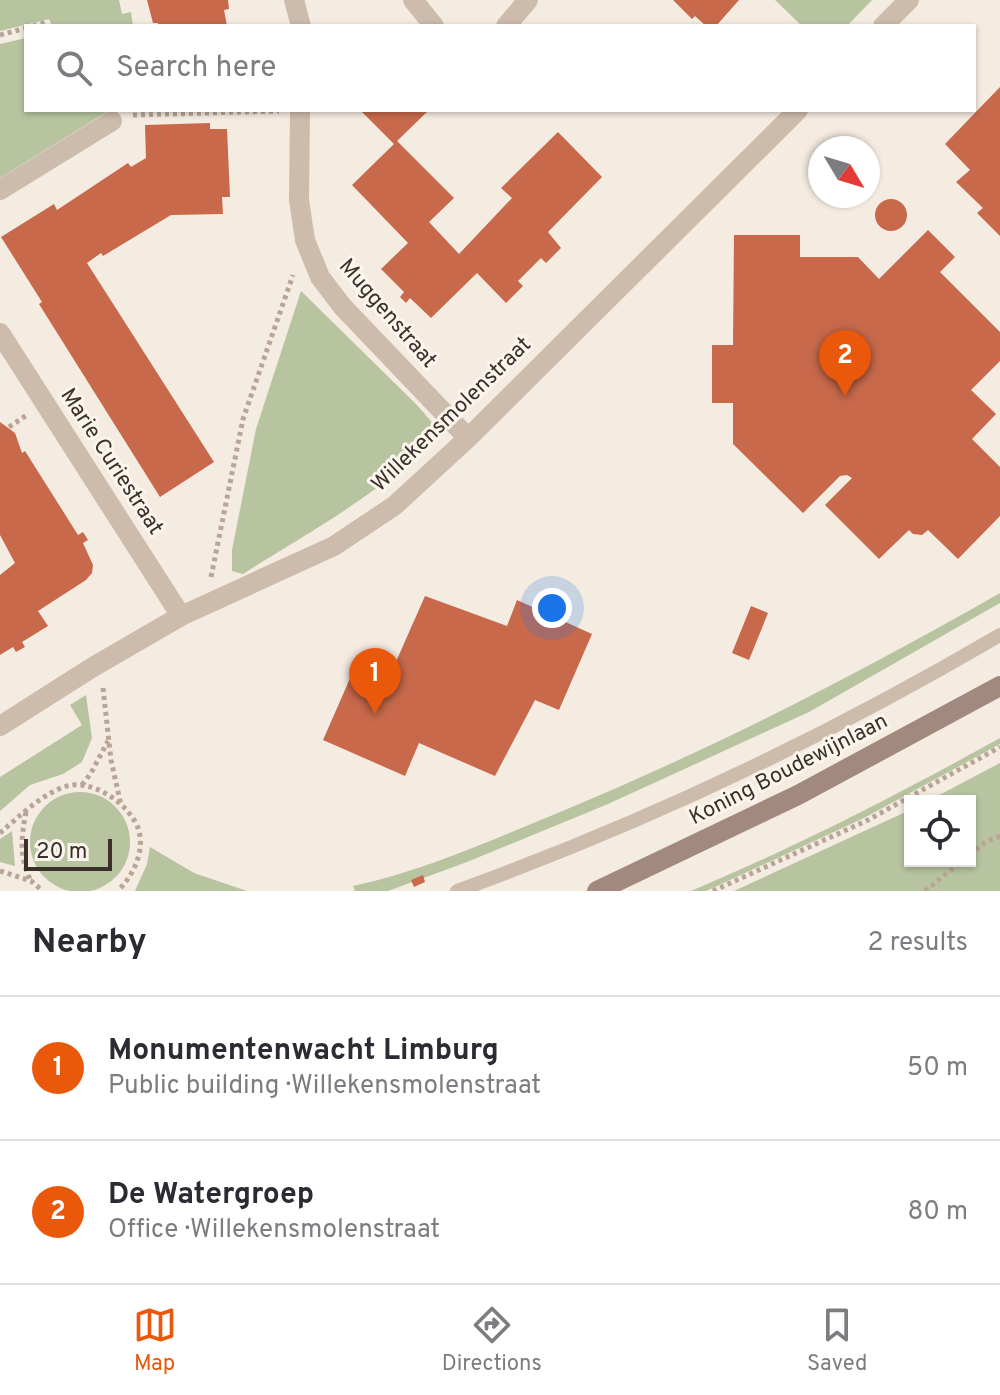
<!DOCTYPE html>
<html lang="en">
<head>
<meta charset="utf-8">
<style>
  body { margin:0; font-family:Overpass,sans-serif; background:#f7f7f7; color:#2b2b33 }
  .controls { position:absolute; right:24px; bottom:24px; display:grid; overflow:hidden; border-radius:0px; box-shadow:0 2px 6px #0004 }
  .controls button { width:72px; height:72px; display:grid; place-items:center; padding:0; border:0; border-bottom:2px solid #e1e1e2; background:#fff; color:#2b2b33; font:40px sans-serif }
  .compass { position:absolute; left:808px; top:136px; width:72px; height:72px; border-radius:50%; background:#fff; box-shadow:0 2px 6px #0004; rotate:128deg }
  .scale { position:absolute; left:24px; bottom:20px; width:88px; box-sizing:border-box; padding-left:8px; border:4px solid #3b302b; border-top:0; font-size:22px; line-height:28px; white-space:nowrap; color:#3b302b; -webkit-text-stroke:6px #fbf5ee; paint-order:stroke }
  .you { position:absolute; left:552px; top:608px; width:28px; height:28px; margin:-20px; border:6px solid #fff; border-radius:50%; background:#1a73e8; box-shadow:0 0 0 12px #1a73e833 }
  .badge { display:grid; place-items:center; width:52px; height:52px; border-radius:50%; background:#ea580c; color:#fff; font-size:26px; font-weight:700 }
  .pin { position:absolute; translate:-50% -66px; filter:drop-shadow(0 2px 4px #0008) }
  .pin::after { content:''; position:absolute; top:42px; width:28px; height:24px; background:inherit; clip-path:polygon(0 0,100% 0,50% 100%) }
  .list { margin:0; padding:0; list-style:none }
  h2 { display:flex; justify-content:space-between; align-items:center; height:104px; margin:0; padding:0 32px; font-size:34px }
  h2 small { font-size:26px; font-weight:400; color:#7c7c81 }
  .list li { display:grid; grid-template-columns:52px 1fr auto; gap:24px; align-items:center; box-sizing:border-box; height:144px; padding:0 32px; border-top:2px solid #e1e1e2 }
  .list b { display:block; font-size:30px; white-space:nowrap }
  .list p { margin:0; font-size:26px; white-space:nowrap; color:#7c7c81 }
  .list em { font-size:26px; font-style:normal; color:#7c7c81 }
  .icon { flex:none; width:44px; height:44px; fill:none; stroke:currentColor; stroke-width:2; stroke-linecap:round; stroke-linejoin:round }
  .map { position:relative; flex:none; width:1000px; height:891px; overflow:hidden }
  .search { position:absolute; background:#fff; box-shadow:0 2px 6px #0004; left:24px; right:24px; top:24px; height:88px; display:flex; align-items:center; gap:20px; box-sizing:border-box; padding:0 28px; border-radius:0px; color:#7c7c81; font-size:30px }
  .sheet { height:392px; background:#fff }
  nav { display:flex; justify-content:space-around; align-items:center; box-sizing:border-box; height:112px; border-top:2px solid #e1e1e2; background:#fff; font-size:22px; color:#7c7c81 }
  nav a { display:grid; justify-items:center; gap:4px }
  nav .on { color:#ea580c }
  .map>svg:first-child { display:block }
</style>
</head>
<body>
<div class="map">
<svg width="1000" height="891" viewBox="0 0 1000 891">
  <rect width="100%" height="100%" fill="#f4ebe1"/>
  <!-- green -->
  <g fill="#b8c4a0">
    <path d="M0,0h119l3,14 9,-2 2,14h-81l-3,-7 -49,12z"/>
    <path d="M775,0h97l-25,26h-45z"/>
    <path d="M26,38v72h84l-110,68v-134z"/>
    <path d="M301,291l116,114 19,22c-23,50 -144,115 -193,147l-11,-3v-21l24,-121z"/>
    <path d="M1000,593v10l-191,109 -201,92 -141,58 -79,29h-33l-2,-5c70,-15 134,-44 200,-71 157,-65 300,-138 447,-222z"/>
    <path d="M86,695l6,43 -10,24 -19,12 -33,11 -30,26v-34l82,-52 -12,-20z"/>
    <path d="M1000,738v6l-136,74 -158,73h-15c107,-45 208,-97 309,-153z"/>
    <path d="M1000,763v128h-266l176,-81v51h60v-60h-42z"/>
    <circle cx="80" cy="842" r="50"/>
    <path d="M12,831l3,35 -15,-4v-23z"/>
    <path d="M150,847l44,26 53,18h-112l12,-27z"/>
  </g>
  <!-- building -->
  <g fill="#c8694b">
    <path d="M147,0h81l1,9 -5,1 3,16h-69v-3h-5z"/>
    <path d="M673,0h66l-23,26h-10l-11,-10 -3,3z"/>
    <path d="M1000,87v149l-23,-23 6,-5 -27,-26 14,-12 -25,-26z"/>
    <path d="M360,110h69l-32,31 57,57 -25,24 30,32 53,-56 -11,-10 57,-56 44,45 -54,55 13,16 -15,15 -5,-5 -23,23 5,5 -17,17 -29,-30 -46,45 -21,-20 -4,5 -6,-6 4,-5 -23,-23 27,-26 -56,-58 42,-41z"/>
    <path d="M210,123v6h17l3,68h-8l1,17 -52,1 -68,41 -2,-3 -14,10 127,199 -54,35 -121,-193 3,-2 -41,-65 53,-33 3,6 71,-47 3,4 15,-9 -1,-33z"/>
    <circle cx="891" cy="215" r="16"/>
    <path d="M928,230l27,27 -15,15 60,60v29l-29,29 25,24 -24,25 28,28v49l-42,43 -30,-29 -6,5 -9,-1 -4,-4 -30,29 -54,-54 27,-27 -5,-3 -7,1 -37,37 -70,-69v-41h-21v-58h21l1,-110h66v22h58l21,22z"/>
    <path d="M0,422l15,11 7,20 3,-2 53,84 5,-3 5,8 -5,3 10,22 -1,8 -6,7 -48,31 10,15 -26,16 3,5 -9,5 -3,-5 -13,8v-80l15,-12 -15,-28z"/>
    <path d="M425,596l82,30 10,-26 75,34 -33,76 -24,-10 -40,76 -76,-33 -14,33 -82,-36 36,-82 32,15z"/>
    <path d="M751,606l17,7 -19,47 -17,-7z"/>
    <path d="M423,875l2,7 -11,5 -3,-7z"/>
  </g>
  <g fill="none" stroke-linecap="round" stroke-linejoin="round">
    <!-- path -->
    <g stroke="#b9a596" stroke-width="5" stroke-dasharray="4 4" stroke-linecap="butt">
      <path d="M33,26l14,-4"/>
      <path d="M0,35l26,-7"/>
      <path d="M133,115l146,-4"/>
      <path d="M9,427l18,-12"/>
      <path d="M211,577l32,-158 50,-144"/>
      <path d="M103,688l8,72 10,45"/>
      <path d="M82,785l9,-12 17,-32"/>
      <path d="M26,812c-5,26 -7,45 5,69"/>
      <path d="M0,833c20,-17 41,-39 67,-47 26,-7 62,18 71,42 8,23 -5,47 -20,63"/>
      <path d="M970,855l17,-14 13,-5"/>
      <path d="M0,871l31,10 12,10"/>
      <path d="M713,891l155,-71 132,-73"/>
      <path d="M925,891l37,-30"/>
    </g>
    <!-- service -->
    <path stroke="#cdbbac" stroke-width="14" d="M457,891c188,-68 371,-155 543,-256"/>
    <!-- minor -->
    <g stroke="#cdbbac" stroke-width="20">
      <path d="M294,0l7,26"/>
      <path d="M413,0l21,26"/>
      <path d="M506,26l22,-26"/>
      <path d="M883,26l26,-26"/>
      <path d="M300,110l-1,90 6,40 15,37 22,29 126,132"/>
      <path d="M0,190l112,-69"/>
      <path d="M0,333l181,283"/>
      <path d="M0,726l93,-59 88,-51 153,-70 60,-40 74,-68 330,-328"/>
    </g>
    <!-- secondary -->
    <path stroke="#a18a7d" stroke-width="20" d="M597,891l201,-96 202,-109"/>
  </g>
  <g text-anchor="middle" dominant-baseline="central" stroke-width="6" stroke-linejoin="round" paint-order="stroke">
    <!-- street labels -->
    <g font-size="22" fill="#3b302b" stroke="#fbf5ee">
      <text transform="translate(387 314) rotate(49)">Muggenstraat</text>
      <text transform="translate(452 415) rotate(-44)">Willekensmolenstraat</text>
      <text transform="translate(111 462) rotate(57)">Marie Curiestraat</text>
      <text transform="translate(789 770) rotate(-27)">Koning Boudewijnlaan</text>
    </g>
  </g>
</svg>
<div class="controls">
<button><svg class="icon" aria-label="locate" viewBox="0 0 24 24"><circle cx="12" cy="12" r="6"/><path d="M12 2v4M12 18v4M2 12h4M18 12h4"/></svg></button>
</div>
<svg class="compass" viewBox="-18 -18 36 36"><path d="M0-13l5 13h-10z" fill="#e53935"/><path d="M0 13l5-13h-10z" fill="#7c7c81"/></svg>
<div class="scale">20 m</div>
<div class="you"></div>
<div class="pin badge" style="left:375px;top:714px">1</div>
<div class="pin badge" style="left:845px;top:396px">2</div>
<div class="search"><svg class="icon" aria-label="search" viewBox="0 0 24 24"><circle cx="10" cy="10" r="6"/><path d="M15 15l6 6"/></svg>Search here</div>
</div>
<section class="sheet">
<h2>Nearby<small>2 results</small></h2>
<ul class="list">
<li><span class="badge">1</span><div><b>Monumentenwacht Limburg</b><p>Public building · Willekensmolenstraat</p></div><em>50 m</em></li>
<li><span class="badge">2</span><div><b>De Watergroep</b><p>Office · Willekensmolenstraat</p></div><em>80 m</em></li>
</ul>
</section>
<nav>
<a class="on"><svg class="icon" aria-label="map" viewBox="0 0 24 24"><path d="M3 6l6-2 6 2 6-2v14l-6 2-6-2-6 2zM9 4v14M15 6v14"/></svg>Map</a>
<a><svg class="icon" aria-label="directions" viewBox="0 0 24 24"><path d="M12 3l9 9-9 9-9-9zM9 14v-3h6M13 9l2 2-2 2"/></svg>Directions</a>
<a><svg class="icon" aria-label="saved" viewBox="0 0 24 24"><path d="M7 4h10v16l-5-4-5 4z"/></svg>Saved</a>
</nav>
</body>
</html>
